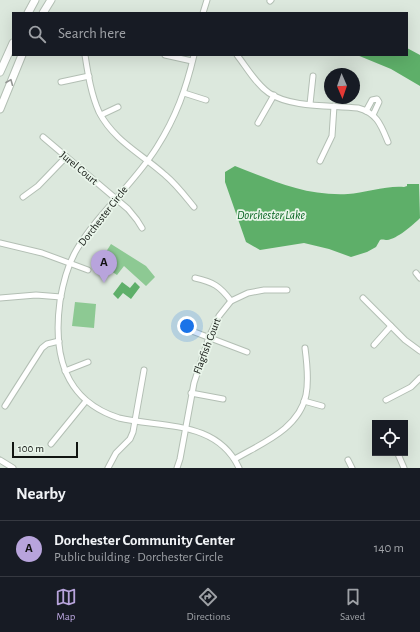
<!DOCTYPE html>
<html lang="en">
<head>
<meta charset="utf-8">
<style>
  body { margin:0; font-family:"Alegreya Sans",sans-serif; background:#20242c; color:#f1f3f6 }
  .controls { position:absolute; right:12px; bottom:12px; display:grid; overflow:hidden; border-radius:0px; box-shadow:0 4px 16px #0002 }
  .controls button { width:36px; height:36px; display:grid; place-items:center; padding:0; border:0; border-bottom:1px solid #363941; background:#171b24; color:#f1f3f6; font:20px sans-serif }
  .compass { position:absolute; left:324px; top:68px; width:36px; height:36px; border-radius:50%; background:#171b24; box-shadow:0 4px 16px #0002; rotate:178deg }
  .scale { position:absolute; left:12px; bottom:10px; width:66px; box-sizing:border-box; padding-left:4px; border:2px solid #111511; border-top:0; font-size:11px; line-height:14px; white-space:nowrap; color:#111511; -webkit-text-stroke:3px #e9f5ea; paint-order:stroke }
  .you { position:absolute; left:187px; top:326px; width:14px; height:14px; margin:-10px; border:3px solid #fff; border-radius:50%; background:#1a73e8; box-shadow:0 0 0 6px #1a73e833 }
  .badge { display:grid; place-items:center; width:26px; height:26px; border-radius:50%; background:#b8a4dc; color:#111; font-size:13px; font-weight:700 }
  .pin { position:absolute; translate:-50% -33px; filter:drop-shadow(0 1px 2px #0008) }
  .pin::after { content:''; position:absolute; top:21px; width:14px; height:12px; background:inherit; clip-path:polygon(0 0,100% 0,50% 100%) }
  .list { margin:0; padding:0; list-style:none }
  h2 { display:flex; justify-content:space-between; align-items:center; height:52px; margin:0; padding:0 16px; font-size:17px }
  h2 small { font-size:13px; font-weight:400; color:#9ea1a6 }
  .list li { display:grid; grid-template-columns:26px 1fr auto; gap:12px; align-items:center; box-sizing:border-box; height:56px; padding:0 16px; border-top:1px solid #363941 }
  .list b { display:block; font-size:15px; white-space:nowrap }
  .list p { margin:0; font-size:13px; white-space:nowrap; color:#9ea1a6 }
  .list em { font-size:13px; font-style:normal; color:#9ea1a6 }
  .icon { flex:none; width:22px; height:22px; fill:none; stroke:currentColor; stroke-width:2; stroke-linecap:round; stroke-linejoin:round }
  .map { position:relative; flex:none; width:420px; height:468px; overflow:hidden }
  .search { position:absolute; background:#171b24; box-shadow:0 4px 16px #0002; left:12px; right:12px; top:12px; height:44px; display:flex; align-items:center; gap:10px; box-sizing:border-box; padding:0 14px; border-radius:0px; color:#9ea1a6; font-size:15px }
  .sheet { height:108px; background:#171b24 }
  nav { display:flex; justify-content:space-around; align-items:center; box-sizing:border-box; height:56px; border-top:1px solid #363941; background:#171b24; font-size:11px; color:#9ea1a6 }
  nav a { display:grid; justify-items:center; gap:2px }
  nav .on { color:#b8a4dc }
  .map>svg:first-child { display:block }
</style>
</head>
<body>
<div class="map">
<svg width="420" height="468" viewBox="0 0 420 468">
  <rect width="100%" height="100%" fill="#dce8dd"/>
  <!-- green -->
  <g fill="#8dc993">
    <path d="M111,244l35,22 9,11 -9,9 -22,-20 -7,9 -18,-12z"/>
    <path d="M75,302l21,2 -2,24 -22,-2z"/>
  </g>
  <!-- water -->
  <g fill="#5eaf69">
    <path d="M407,48l13,7v31l-29,-17 -34,-14h50z"/>
    <path d="M235,166c39,15 70,30 113,28 16,-1 41,-9 56,-7l3,-1v-2h12l1,34c-7,7 -23,21 -33,22 -2,0 -5,-1 -7,0l-4,7 -9,5 -16,5 -22,-8 -25,-6 -44,7 -14,-8 -21,-60v-10z"/>
    <path d="M122,282l8,6 5,-6 5,5 -9,12 -8,-6 -5,6 -5,-5z"/>
  </g>
  <g fill="none" stroke-linecap="round" stroke-linejoin="round">
    <defs>
      <g id="street">
        <path d="M270,1l1,-1"/>
        <path d="M203,13l4,-13"/>
        <path d="M85,55c3,19 6,39 14,57 15,29 43,42 66,63 11,9 20,21 29,32"/>
        <path d="M165,55l27,6"/>
        <path d="M194,55c-8,34 -18,62 -37,92 -23,37 -58,65 -80,102 -9,15 -14,34 -17,52 -7,52 3,99 59,117 43,10 98,2 120,50"/>
        <path d="M237,55c10,13 19,29 32,38 22,15 62,12 89,15 19,5 23,17 30,34"/>
        <path d="M61,82l28,-6"/>
        <path d="M184,93l22,7"/>
        <path d="M310,104l3,-28"/>
        <path d="M366,111l6,-11 5,-1 2,3 -6,13"/>
        <path d="M101,115l17,-8"/>
        <path d="M258,123l16,-28"/>
        <path d="M43,137l85,72 9,11 5,8"/>
        <path d="M320,161l12,-25 2,-30"/>
        <path d="M23,197l15,-11 28,-29"/>
        <path d="M0,243l42,10 46,17"/>
        <path d="M416,273l4,5"/>
        <path d="M195,278c18,4 25,8 36,23"/>
        <path d="M0,298l36,-3 25,2"/>
        <path d="M363,298l42,42 15,11"/>
        <path d="M184,328l63,24"/>
        <path d="M374,345l17,-19"/>
        <path d="M65,371l23,-9"/>
        <path d="M191,393l32,6"/>
        <path d="M386,400l25,-13 9,-9"/>
        <path d="M304,401l18,5"/>
        <path d="M5,406l37,-58 5,-4 12,-3"/>
        <path d="M51,444l35,-43"/>
        <path d="M398,454l6,14"/>
        <path d="M235,459c27,-16 64,-30 71,-64 3,-15 1,-32 -1,-47"/>
        <path d="M0,460l13,8"/>
        <path d="M348,460l4,8"/>
        <path d="M108,468l8,-15 14,-14 3,-7 11,-62"/>
        <path d="M177,468l3,-9 14,-76 15,-46 10,-21 12,-15 17,-8 16,-3h23"/>
      </g>
      <g id="secondary">
        <path d="M28,13l7,-13"/>
        <path d="M43,13l8,-13"/>
        <path d="M0,72l13,-29"/>
        <path d="M0,109l22,-54"/>
      </g>
    </defs>
    <!-- street casing -->
    <use href="#street" stroke="#b3bfb4" stroke-width="7"/>
    <!-- secondary casing -->
    <use href="#secondary" stroke="#b3bfb4" stroke-width="9"/>
    <!-- street -->
    <use href="#street" stroke="#fff" stroke-width="5"/>
    <!-- secondary -->
    <use href="#secondary" stroke="#fff" stroke-width="7"/>
  </g>
  <!-- one-way arrows -->
  <defs><path id="oneway-chevron" d="M-2-3.5L2.5 0L-2 3.5" fill="none" stroke-width="1.6" stroke-linecap="round" stroke-linejoin="round"/></defs>
  <use stroke="#949694" href="#oneway-chevron" transform="translate(10 82) rotate(-68)"/>
  <g text-anchor="middle" dominant-baseline="central" stroke-width="3.5" stroke-linejoin="round" paint-order="stroke">
    <!-- street labels -->
    <g font-size="11" fill="#111511" stroke="#e9f5ea">
      <text transform="translate(79 168) rotate(40)">Jurel Court</text>
      <text transform="translate(103 216) rotate(-52)">Dorchester Circle</text>
      <text transform="translate(207 346) rotate(-69)">Flagfish Court</text>
    </g>
    <!-- water labels -->
    <g font-size="12" font-style="italic" fill="#0b6625" stroke="#e9f5ea">
      <text x="271" y="215">Dorchester Lake</text>
    </g>
  </g>
</svg>
<div class="controls">
<button><svg class="icon" aria-label="locate" viewBox="0 0 24 24"><circle cx="12" cy="12" r="6"/><path d="M12 2v4M12 18v4M2 12h4M18 12h4"/></svg></button>
</div>
<svg class="compass" viewBox="-18 -18 36 36"><path d="M0-13l5 13h-10z" fill="#e53935"/><path d="M0 13l5-13h-10z" fill="#9ea1a6"/></svg>
<div class="scale">100 m</div>
<div class="you"></div>
<div class="pin badge" style="left:104px;top:283px">A</div>
<div class="search"><svg class="icon" aria-label="search" viewBox="0 0 24 24"><circle cx="10" cy="10" r="6"/><path d="M15 15l6 6"/></svg>Search here</div>
</div>
<section class="sheet">
<h2>Nearby<small></small></h2>
<ul class="list">
<li><span class="badge">A</span><div><b>Dorchester Community Center</b><p>Public building · Dorchester Circle</p></div><em>140 m</em></li>
</ul>
</section>
<nav>
<a class="on"><svg class="icon" aria-label="map" viewBox="0 0 24 24"><path d="M3 6l6-2 6 2 6-2v14l-6 2-6-2-6 2zM9 4v14M15 6v14"/></svg>Map</a>
<a><svg class="icon" aria-label="directions" viewBox="0 0 24 24"><path d="M12 3l9 9-9 9-9-9zM9 14v-3h6M13 9l2 2-2 2"/></svg>Directions</a>
<a><svg class="icon" aria-label="saved" viewBox="0 0 24 24"><path d="M7 4h10v16l-5-4-5 4z"/></svg>Saved</a>
</nav>
</body>
</html>
